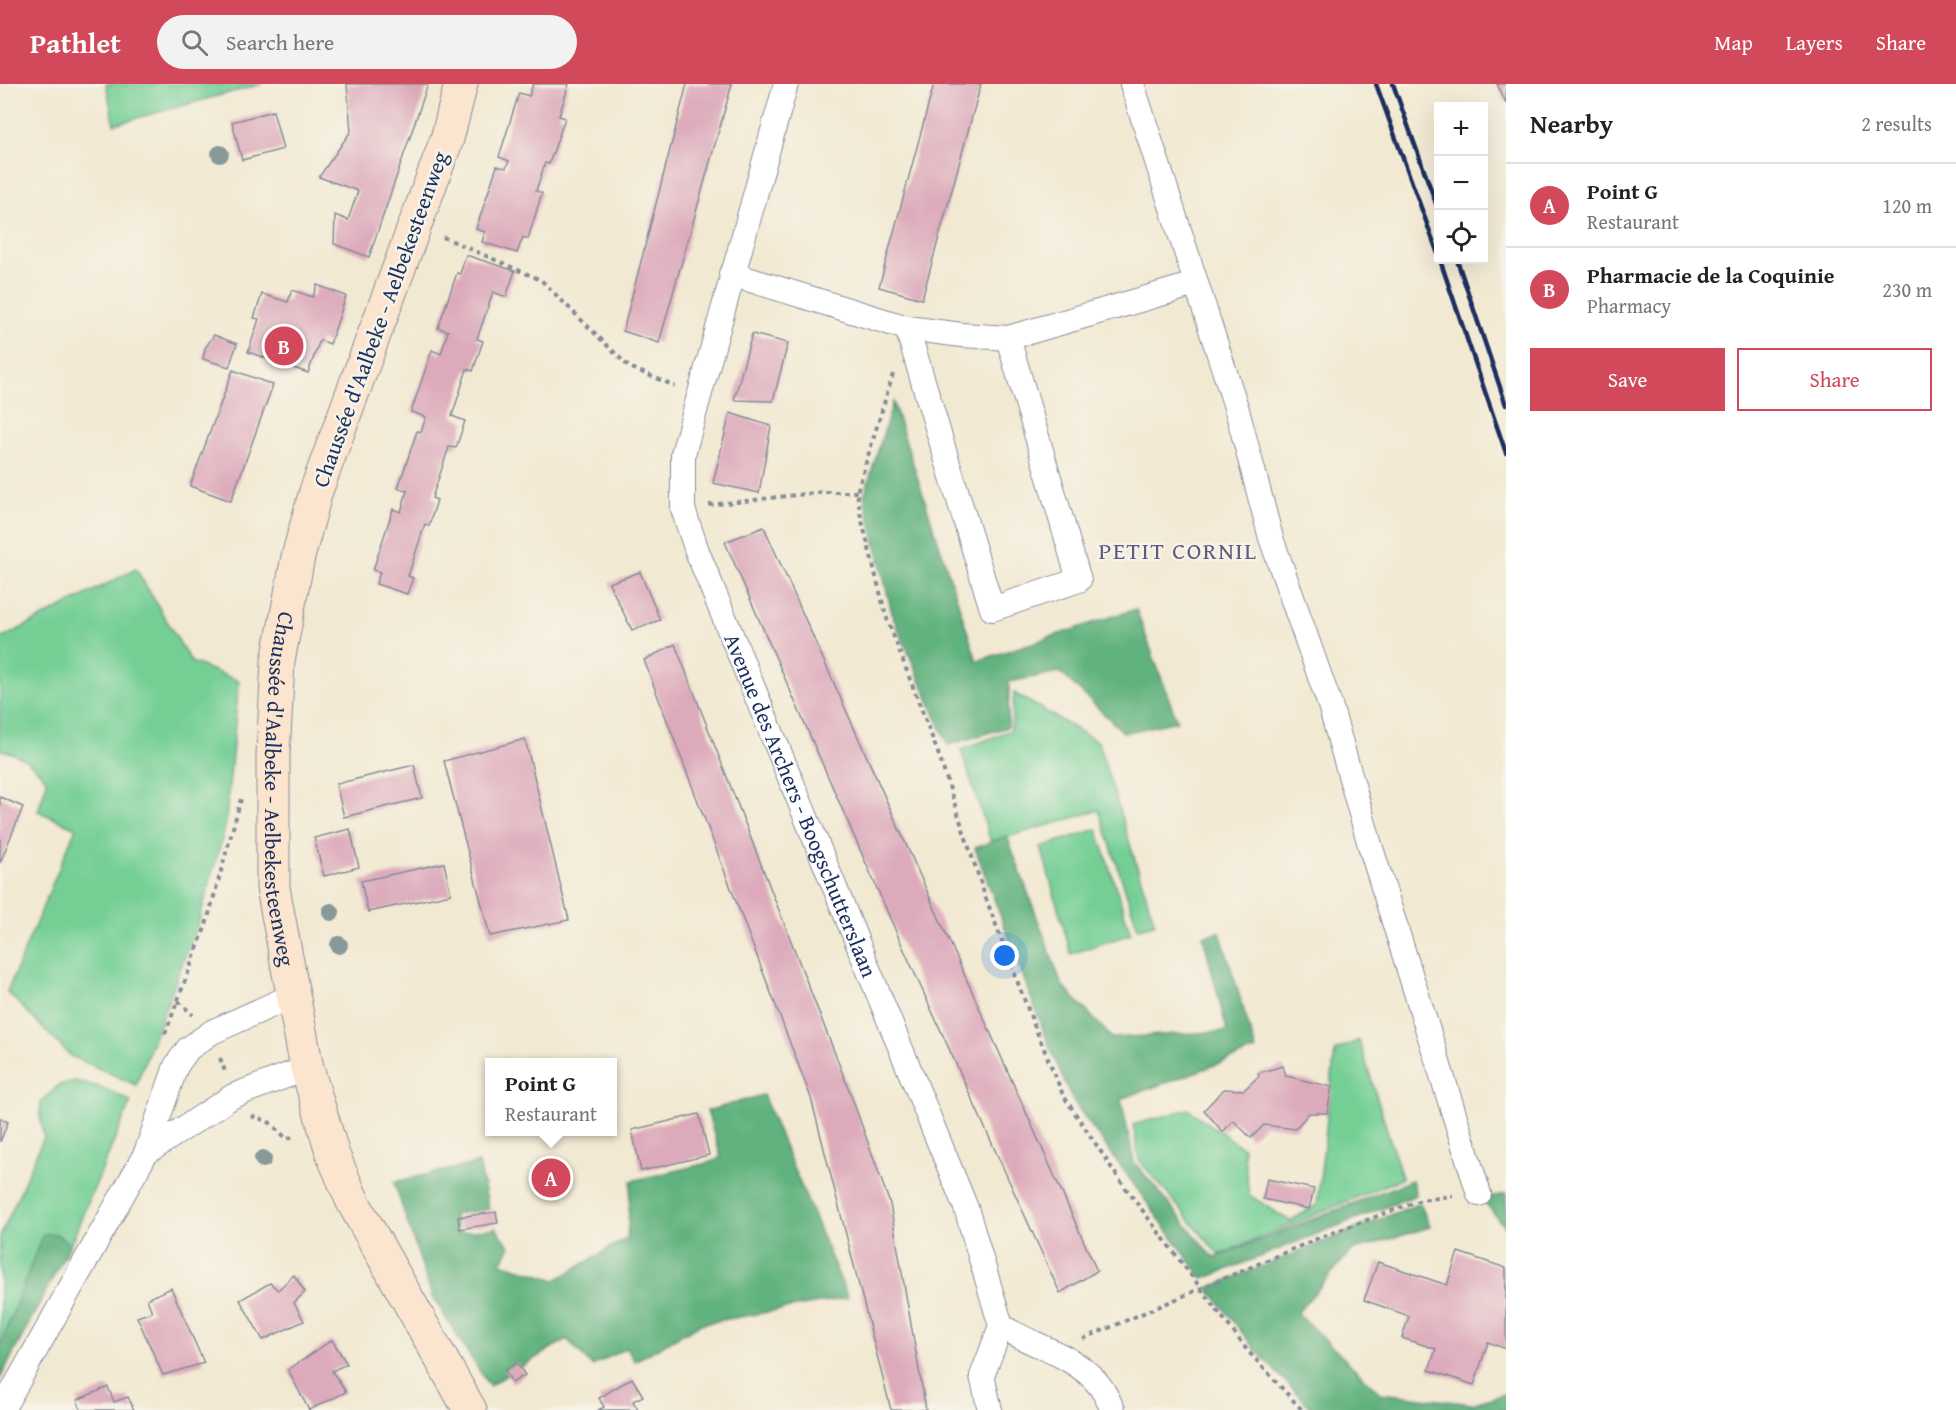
<!DOCTYPE html>
<html lang="en">
<head>
<meta charset="utf-8">
<style>
  body { margin:0; font-family:"Gentium Book Plus",serif; background:#f2f2f2; color:#222 }
  .controls { position:absolute; right:18px; top:18px; display:grid; overflow:hidden; border-radius:0px; box-shadow:0 6px 24px #0002 }
  .controls button { width:54px; height:54px; display:grid; place-items:center; padding:0; border:0; border-bottom:2px solid #e0e0e0; background:#fff; color:#222; font:30px sans-serif }
  .you { position:absolute; left:1005px; top:872px; width:21px; height:21px; margin:-15px; border:4px solid #fff; border-radius:50%; background:#1a73e8; box-shadow:0 0 0 9px #1a73e833 }
  .badge { display:grid; place-items:center; width:39px; height:39px; border-radius:50%; background:#d1495b; color:#fff; font-size:20px; font-weight:700 }
  .pin { position:absolute; translate:-50% -50%; border:3px solid #fff; box-shadow:0 2px 6px #0006 }
  .popup { position:absolute; left:485px; top:974px; width:132px; height:78px; box-sizing:border-box; display:grid; place-content:center; border-radius:0px; background:#fff; filter:drop-shadow(0 2px 4px #0005); font-size:20px; white-space:nowrap; color:#767676 }
  .popup b { font-size:22px; color:#222 }
  .popup::after { content:''; position:absolute; left:50%; top:100%; margin-left:-12px; border:12px solid transparent; border-top-color:#fff }
  .list { margin:0; padding:0; list-style:none }
  h2 { display:flex; justify-content:space-between; align-items:center; height:78px; margin:0; padding:0 24px; font-size:26px }
  h2 small { font-size:20px; font-weight:400; color:#767676 }
  .list li { display:grid; grid-template-columns:39px 1fr auto; gap:18px; align-items:center; box-sizing:border-box; height:84px; padding:0 24px; border-top:2px solid #e0e0e0 }
  .list b { display:block; font-size:22px; white-space:nowrap }
  .list p { margin:0; font-size:20px; white-space:nowrap; color:#767676 }
  .list em { font-size:20px; font-style:normal; color:#767676 }
  .actions { display:flex; gap:12px; padding:18px 24px }
  .actions a { flex:1; padding:14px 0; border:2px solid #d1495b; border-radius:0px; text-align:center; font-size:21px; color:#d1495b }
  .actions .main { background:#d1495b; color:#fff }
  .icon { flex:none; width:33px; height:33px; fill:none; stroke:currentColor; stroke-width:2; stroke-linecap:round; stroke-linejoin:round }
  .map { position:relative; flex:none; width:1506px; height:1326px; overflow:hidden }
  header { display:flex; align-items:center; gap:36px; box-sizing:border-box; height:84px; padding:0 30px; background:#d1495b; color:#fff }
  header strong { font-size:28px }
  nav { display:flex; gap:33px; margin-inline-start:auto; font-size:21px }
  .search { width:420px; height:54px; background:#f2f2f2; display:flex; align-items:center; gap:15px; box-sizing:border-box; padding:0 21px; border-radius:33px; color:#767676; font-size:22px }
  main { display:flex }
  aside { flex:1; background:#fff }
  .map>svg:first-child { display:block }
</style>
</head>
<body>
<header>
<strong>Pathlet</strong>
<div class="search"><svg class="icon" aria-label="search" viewBox="0 0 24 24"><circle cx="10" cy="10" r="6"/><path d="M15 15l6 6"/></svg>Search here</div>
<nav><a>Map</a><a>Layers</a><a>Share</a></nav>
</header>
<main>
<div class="map">
<svg width="1506" height="1326" viewBox="0 0 1506 1326">
  <rect width="100%" height="100%" fill="#f7f3e8"/>
  <filter id="ink" filterUnits="userSpaceOnUse"><feTurbulence type="fractalNoise" baseFrequency=".0167" numOctaves="2"/><feDisplacementMap in="SourceGraphic" scale="12" xChannelSelector="R" yChannelSelector="G"/><feConvolveMatrix kernelMatrix="1 2 1 2 8 2 1 2 1" color-interpolation-filters="sRGB"/></filter>
  <filter id="wash" filterUnits="userSpaceOnUse"><feTurbulence type="fractalNoise" baseFrequency=".008" numOctaves="4" result="noise"/><feDisplacementMap in="SourceGraphic" scale="24" xChannelSelector="R" yChannelSelector="G"/><feGaussianBlur stdDeviation="1.35" result="paint"/><feColorMatrix in="noise" values="0 0 0 0 0 0 0 0 0 0 0 0 0 0 0 0 0 1.4 0 .05"/><feComposite in="paint" operator="in"/></filter>
  <g filter="url(#wash)">
    <rect width="100%" height="100%" fill="#f2e9d2"/>
    <!-- green -->
    <g fill="#75cf95" stroke="#487f7a" stroke-width="1.5">
      <path d="M106,0h156l-148,40z"/>
      <path d="M136,485l55,93 48,19 -14,147 -26,92 -63,165 -65,-29 -64,-64 69,-164 -38,-17 9,-29c-9,-16 -29,-29 -47,-32v-111z"/>
      <path d="M1014,609l84,49 57,182 -17,4 -39,-118 -108,32 -30,-92 50,-20z"/>
      <path d="M1097,745l34,105 -60,20 -30,-107z"/>
      <path d="M1359,956l43,138 -183,77 -80,-95 -6,-35 55,-16 55,39 6,47 41,26 27,-16 18,-154z"/>
      <path d="M74,997l29,7 28,13 -61,144 -14,-11 -56,112v-109l44,-100 -4,-21 1,-14 18,-17z"/>
    </g>
    <!-- forest -->
    <g fill="#60b27e" stroke="#3e706e" stroke-width="1.5">
      <path d="M893,318l84,259 159,-52 41,112 -53,12 -64,-61 -51,10 -1,45 -60,18 -55,-128 -29,-121z"/>
      <path d="M1007,752l55,149 50,53 115,-7 -24,-95 17,-4 36,118 -135,49 13,63 80,96 198,-78 4,15 -213,84 -130,-178 -23,-53 -75,-200z"/>
      <path d="M763,1011l85,203 -148,26 -65,37 -9,-13 -34,18 -25,-27 -78,47 -57,-90 -38,-114 85,-19 10,46 -35,5 3,19 39,-5 14,19 -9,16 55,17 71,-42 4,-57 81,-19 9,-5 -14,-46z"/>
      <path d="M1506,1109v36l-23,-29z"/>
      <path d="M1420,1119l10,24 -79,24 -54,62 83,80 92,11 34,-11v17h-193l-56,-58 -49,-64z"/>
      <path d="M43,1150h13l14,11 -70,134v-33z"/>
    </g>
    <g id="blocks">
      <!-- building -->
      <g fill="#dab">
        <path d="M347,0h81l-59,173 -35,-13 1,-29 13,5 10,-29 -39,-14 32,-46z"/>
        <path d="M533,0h36l-10,32 6,2 -16,46 -4,-1 -9,28 6,2 -14,46 -5,-2 -6,16 -35,-11 3,-10 -9,-3 21,-63 9,2 3,-7 -10,-4 20,-64 10,3z"/>
        <path d="M687,0h45l-73,259 -36,-12z"/>
        <path d="M934,0h47l-59,215 -43,-12z"/>
        <path d="M1497,0h9v19z"/>
        <path d="M273,27l10,38 -41,11 -10,-38z"/>
        <path d="M466,171l49,16 -9,26 -13,-5 -16,47 6,2 -10,30 -6,-2 -15,47 13,5 -9,27 -7,-1 -17,51 5,2 -8,26 -4,-2 -17,52 5,2 -6,16 -31,-10 4,-12 -7,-2 20,-61 8,3 6,-21 -9,-3 19,-57 4,1 5,-15 -15,-5 21,-62 9,4 7,-23 -10,-3 19,-55 3,1z"/>
        <path d="M317,201l29,11 -16,48 -10,-4 -12,33 -60,-21 11,-33 -5,-1 8,-24 26,8 4,-12 21,7z"/>
        <path d="M752,250l36,9 -15,58 -39,-1z"/>
        <path d="M214,251l23,9 -8,23 -26,-8 2,-11z"/>
        <path d="M233,286l40,15 -42,116 -41,-15z"/>
        <path d="M730,329l41,13 -12,67 -46,-10z"/>
        <path d="M764,443l333,744 -37,22 -159,-350 -176,-401z"/>
        <path d="M640,488l20,48 -28,10 -23,-47z"/>
        <path d="M675,560l173,443 42,117 36,206h-35l-80,-312 -167,-438z"/>
        <path d="M525,655l44,181 -79,16 -46,-175z"/>
        <path d="M414,681l8,33 -78,19 -8,-33z"/>
        <path d="M0,713l23,10 -23,56z"/>
        <path d="M350,745l9,38 -35,9 -10,-38z"/>
        <path d="M444,779l7,31 -83,18 -7,-31z"/>
        <path d="M1283,982l3,10 46,11 -5,26h-18l-14,16 -31,-4 -13,13 -18,-18 -10,12 -19,-22 20,-21 20,1 15,-14 -1,-3z"/>
        <path d="M699,1030l10,41 -68,16 -9,-41z"/>
        <path d="M0,1034l8,4 -8,20z"/>
        <path d="M1267,1095l47,10 -5,20 -46,-10z"/>
        <path d="M496,1128l2,11 -38,6 -2,-12z"/>
        <path d="M1458,1168l48,16v81l-18,-7 -14,43 -45,-15 7,-21 -34,-11 7,-22 -45,-16 14,-38 69,23z"/>
        <path d="M294,1191l11,17 -11,11 10,18 -41,19 -23,-40 30,-17 8,7z"/>
        <path d="M171,1204l33,75 -41,12 -26,-58 15,-5 -5,-13z"/>
        <path d="M332,1256l15,24 -15,7 14,21 -37,18 -21,-40z"/>
        <path d="M517,1279l8,12 -13,8 -7,-13z"/>
        <path d="M632,1294l11,18 -10,5 5,9h-40l6,-3 -5,-9z"/>
        <path d="M108,1303l6,15 14,-5 6,13h-53l-4,-10z"/>
      </g>
    </g>
  </g>
  <g filter="url(#ink)">
    <use href="#blocks" fill-opacity="0" stroke="#868c98" stroke-width="1.5"/>
    <g fill="none" stroke-linecap="round" stroke-linejoin="round">
      <defs>
        <g id="street">
          <path id="s1" d="M786,0l-103,370v55l14,42 269,657 35,118 -19,50 8,34"/>
          <path d="M1132,0l105,326 34,128 59,167 40,140 109,349"/>
          <path d="M731,190l176,54 85,281 87,-29 -71,-242 -46,-3 -55,-7"/>
          <path d="M1008,254l187,-54"/>
          <path d="M146,1069l87,-57 74,-28"/>
          <path d="M1001,1242c31,20 75,29 98,59 6,7 10,17 14,25"/>
          <path d="M2,1326l144,-257 30,-87 12,-17 24,-17 80,-36"/>
        </g>
        <g id="secondary">
          <path id="s2" d="M461,0l-14,55 -131,352 -18,66 -20,104 -5,94v133l34,180 26,87 20,47 117,208"/>
        </g>
      </defs>
      <!-- street casing -->
      <use href="#street" stroke="#868c98" stroke-width="26"/>
      <!-- secondary casing -->
      <use href="#secondary" stroke="#868c98" stroke-width="35"/>
      <!-- path -->
      <g stroke="#868c98" stroke-width="4" stroke-dasharray="4.5 4.5" stroke-linecap="butt">
        <path d="M443,153l98,43 88,87 46,19"/>
        <path d="M893,290l-36,118 4,25 25,99 52,137 47,143 47,124 31,75 56,84 128,171 55,60"/>
        <path d="M709,421l114,-13h34"/>
        <path d="M178,917l15,14"/>
        <path d="M165,950l41,-109 35,-126"/>
        <path d="M220,974l6,16"/>
        <path d="M251,1032l17,5 19,18 8,-3"/>
        <path d="M1083,1255l238,-102 100,-37 32,-4"/>
      </g>
      <!-- street -->
      <use href="#street" stroke="#fff" stroke-width="24"/>
      <!-- secondary -->
      <use href="#secondary" stroke="#fce5cf" stroke-width="33"/>
      <!-- rail -->
      <g stroke="#1b2f5e" stroke-width="4.5">
        <path d="M1376,0l62,170"/>
        <path d="M1393,0l45,125"/>
        <path d="M1440,176l66,193"/>
        <path d="M1457,176l49,145"/>
      </g>
    </g>
    <!-- trees -->
    <g fill="#88999a">
      <circle cx="220" cy="70" r="9"/>
      <circle cx="331" cy="828" r="9"/>
      <circle cx="339" cy="861" r="9"/>
      <circle cx="263" cy="1075" r="9"/>
    </g>
  </g>
  <g text-anchor="middle" dominant-baseline="central" stroke-width="5" stroke-linejoin="round" paint-order="stroke">
    <!-- street labels -->
    <g font-size="22" fill="#1b2f5e" stroke="#f7f3e8">
      <text transform="translate(380 235) rotate(-70)">Chaussée d'Aalbeke - Aelbekesteenweg</text>
      <text stroke="none"><textPath href="#s2" startOffset="735">Chaussée d'Aalbeke - Aelbekesteenweg</textPath></text>
      <text stroke="none"><textPath href="#s1" startOffset="758">Avenue des Archers - Boogschutterslaan</textPath></text>
    </g>
    <!-- neighbourhood labels -->
    <g font-size="24" letter-spacing="1.5" fill="#5f5a7f" stroke="#f7f3e8">
      <text x="1178" y="466">PETIT CORNIL</text>
    </g>
  </g>
</svg>
<div class="controls">
<button>+</button>
<button>−</button>
<button><svg class="icon" aria-label="locate" viewBox="0 0 24 24"><circle cx="12" cy="12" r="6"/><path d="M12 2v4M12 18v4M2 12h4M18 12h4"/></svg></button>
</div>
<div class="you"></div>
<div class="pin badge" style="left:551px;top:1094px">A</div>
<div class="popup"><b>Point G</b>Restaurant</div>
<div class="pin badge" style="left:284px;top:262px">B</div>
</div>
<aside>
<h2>Nearby<small>2 results</small></h2>
<ul class="list">
<li><span class="badge">A</span><div><b>Point G</b><p>Restaurant</p></div><em>120 m</em></li>
<li><span class="badge">B</span><div><b>Pharmacie de la Coquinie</b><p>Pharmacy</p></div><em>230 m</em></li>
</ul>
<div class="actions"><a class="main">Save</a><a>Share</a></div>
</aside>
</main>
</body>
</html>
